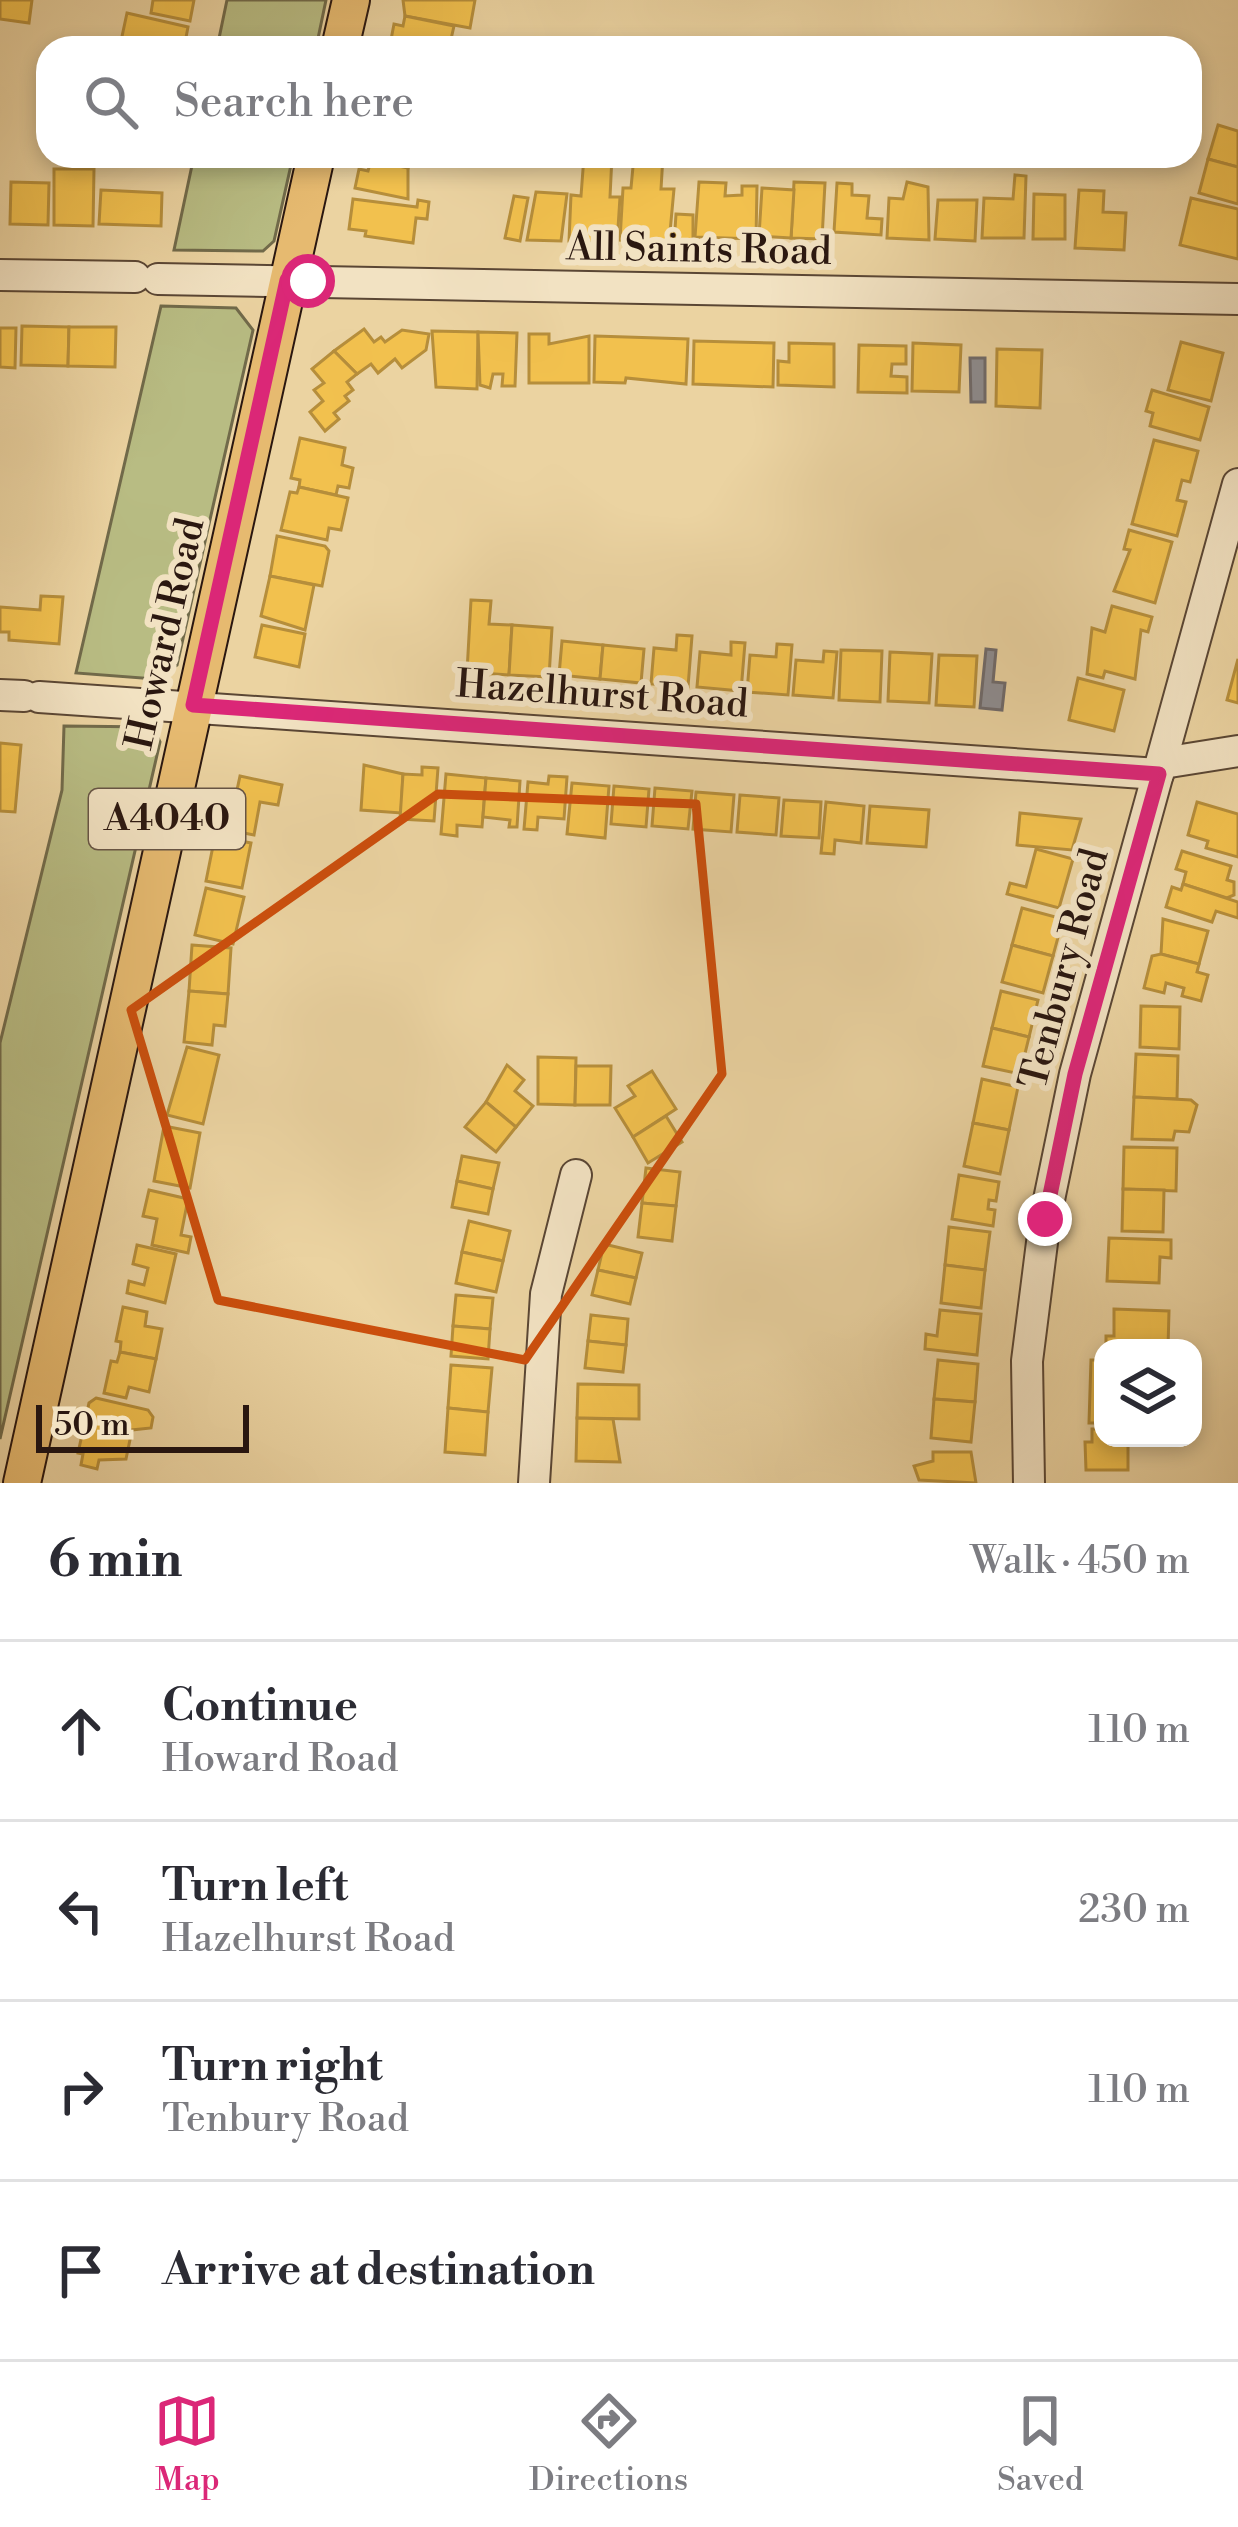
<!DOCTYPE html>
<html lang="en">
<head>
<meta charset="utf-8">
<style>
  body { margin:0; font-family:"Libre Bodoni",serif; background:#f7f7f7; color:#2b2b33 }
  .controls { position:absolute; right:36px; bottom:36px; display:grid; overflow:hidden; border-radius:24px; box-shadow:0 6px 18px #0003 }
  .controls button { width:108px; height:108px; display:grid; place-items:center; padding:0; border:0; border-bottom:3px solid #e1e1e2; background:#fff; color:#2b2b33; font:60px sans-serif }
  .scale { position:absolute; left:36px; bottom:30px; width:213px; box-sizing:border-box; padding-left:12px; border:6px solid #2a1710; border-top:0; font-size:33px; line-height:42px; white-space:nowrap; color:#2a1710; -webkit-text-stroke:9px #f2e2c2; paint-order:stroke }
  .stop { position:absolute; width:36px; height:36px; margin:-27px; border:9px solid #db2777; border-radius:50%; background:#fff }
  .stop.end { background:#db2777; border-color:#fff; box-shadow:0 3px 12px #0008 }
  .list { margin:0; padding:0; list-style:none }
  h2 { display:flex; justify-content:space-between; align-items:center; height:156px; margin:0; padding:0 48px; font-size:51px }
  h2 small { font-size:39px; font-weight:400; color:#7c7c81 }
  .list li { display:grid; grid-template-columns:78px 1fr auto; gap:36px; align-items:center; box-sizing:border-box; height:180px; padding:0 48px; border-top:3px solid #e1e1e2 }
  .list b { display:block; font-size:45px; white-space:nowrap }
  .list p { margin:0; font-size:39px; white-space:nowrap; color:#7c7c81 }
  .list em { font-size:39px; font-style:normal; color:#7c7c81 }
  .icon { flex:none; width:66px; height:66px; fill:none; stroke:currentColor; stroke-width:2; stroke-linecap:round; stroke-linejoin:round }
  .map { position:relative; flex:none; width:1238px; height:1483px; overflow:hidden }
  .search { position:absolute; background:#fff; box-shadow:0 6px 18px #0003; left:36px; right:36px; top:36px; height:132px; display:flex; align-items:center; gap:30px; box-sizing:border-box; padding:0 42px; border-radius:36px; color:#7c7c81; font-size:45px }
  .sheet { height:876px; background:#fff }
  nav { display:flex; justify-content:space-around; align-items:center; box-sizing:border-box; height:168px; border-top:3px solid #e1e1e2; background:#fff; font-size:33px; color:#7c7c81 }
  nav a { display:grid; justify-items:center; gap:6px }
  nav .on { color:#db2777 }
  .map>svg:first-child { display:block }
</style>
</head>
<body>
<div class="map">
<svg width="1238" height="1483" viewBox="0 0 1238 1483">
  <rect width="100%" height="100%" fill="#ebd3a1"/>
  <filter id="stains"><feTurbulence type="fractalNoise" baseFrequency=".00167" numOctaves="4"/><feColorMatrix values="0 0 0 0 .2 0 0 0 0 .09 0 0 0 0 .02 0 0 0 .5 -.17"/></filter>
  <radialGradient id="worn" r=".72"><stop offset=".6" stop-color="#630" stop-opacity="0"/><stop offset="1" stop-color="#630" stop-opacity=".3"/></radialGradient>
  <!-- green -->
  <g fill="#b8bc83" stroke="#716a4a" stroke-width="3">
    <path d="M227,0h99l-10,48h-99z"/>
    <path d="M194,156h99l-19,85 -11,10 -89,-1z"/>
    <path d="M161,306l75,2 17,22 -76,335 -22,14 -79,-6z"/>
    <path d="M64,726l89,1 7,15 -160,697v-396l62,-253z"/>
  </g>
  <!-- homes -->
  <g fill="#f2c14e" stroke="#b68e3b" stroke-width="3">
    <path d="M0,0h32l-3,23 -29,-4z"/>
    <path d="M153,0h41l-4,21 -39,-8z"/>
    <path d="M403,0h72l-5,28 -65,-12z"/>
    <path d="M127,13l61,14 -4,21h-47l-16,-7z"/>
    <path d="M405,16l49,10 -5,22 -59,-3 4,-21 9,2z"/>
    <path d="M1218,125l20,6v36l-30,-8z"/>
    <path d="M371,156h40l-3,12z"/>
    <path d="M584,156h28l-2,41h10l-3,47 -48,-3 2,-46 10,1z"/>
    <path d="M634,156h29l-2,33h13l-5,54 -49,-3 3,-52h8z"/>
    <path d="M1208,159l30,8v37l-39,-11z"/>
    <path d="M371,160l37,8v31l-53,-11 4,-19 9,2z"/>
    <path d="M54,169h40l-1,57 -39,-1z"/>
    <path d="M1015,175l11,1 -2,62h-42l2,-40 29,1z"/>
    <path d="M11,182l38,1 -1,42 -38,-1z"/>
    <path d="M699,182l27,1 -1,13 17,-1v-9h15l-1,53 -61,-2z"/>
    <path d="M794,182l31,1 -3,56 -31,-1z"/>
    <path d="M907,182l21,5 1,53 -42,-2 2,-40 14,1z"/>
    <path d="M837,183l15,1v11l17,1 -2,22 15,1 -1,16 -47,-3z"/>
    <path d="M762,188l32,2 -3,48 -32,-2z"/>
    <path d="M101,190l61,3 -1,33 -62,-2z"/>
    <path d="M1079,190l25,1 -1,21 23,1 -2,37 -49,-2z"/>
    <path d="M536,192l31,2 -6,47 -34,-1z"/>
    <path d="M1034,194l31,1v44h-32z"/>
    <path d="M514,196l14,2 -8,43 -15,-3z"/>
    <path d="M1191,198l47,11v50l-58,-14z"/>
    <path d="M353,199l64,8 1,-7 11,2 -2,17 -11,-1 -3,25 -48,-7 1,-5 -17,-2z"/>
    <path d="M938,200h39l-2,41 -40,-2z"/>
    <path d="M676,214l17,1v30h-19z"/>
    <path d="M22,326l47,1 -1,39 -47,-1z"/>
    <path d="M69,327h47l-1,40 -47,-1z"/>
    <path d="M0,328h16l-1,40 -15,-1z"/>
    <path d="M364,329l10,13 7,-5 4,5 17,-12 27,4 -3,16 -24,18 -7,-9 -17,14 -7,-9 -14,10 -23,-23z"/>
    <path d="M432,331l46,1 -1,57 -41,-2z"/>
    <path d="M478,332l39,1 -2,53h-13l1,-12h-10l-3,14 -10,-3z"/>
    <path d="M529,334h20v10l40,-8v47h-60z"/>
    <path d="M595,336l93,3 -2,45 -60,-6 -1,5 -31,-1z"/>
    <path d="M694,341l80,2 -1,44 -80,-3z"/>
    <path d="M1181,342l42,11 -12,48 -43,-11z"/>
    <path d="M789,343l45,1v43l-56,-2v-24l11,1z"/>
    <path d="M913,343l48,2 -2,47 -47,-1z"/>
    <path d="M859,345l47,1v18h-14l-1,12 16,1v16l-49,-1z"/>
    <path d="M997,349l45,1 -2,58 -44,-2z"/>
    <path d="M334,351l23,23 -10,8 6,8 -8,6 4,5 -15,12 5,6 -14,12 -15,-19 13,-11 -9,-11 10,-7 -12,-14z"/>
    <path d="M1152,390l57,17 -9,33 -50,-14 3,-13 -7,-2z"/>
    <path d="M300,438l45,10 -3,17 11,3 -4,20 -11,-2 -2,9 -37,-8 1,-7 -9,-2z"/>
    <path d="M1154,440l44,11 -8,31 -8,-2 -5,20 9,2 -9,34 -45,-12z"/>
    <path d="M299,487l49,11 -7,32 -12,-2 -2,12 -46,-10 9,-38 7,1z"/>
    <path d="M1129,530l43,12 -17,61 -41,-12 16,-41 -6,-1z"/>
    <path d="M277,536l48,10 4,5 -7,35 -52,-10z"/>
    <path d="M270,576l44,9 -9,45 -44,-14z"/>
    <path d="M41,596l22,1 -4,47 -50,-4v-8h-9v-25l40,3z"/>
    <path d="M471,600l20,1 -2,23 23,1 -3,50 -42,-3z"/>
    <path d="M1112,606l40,11 -4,15 -7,-2 -6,49 -30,-8 -2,7 -16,-4 5,-46 13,4z"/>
    <path d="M262,625l43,9 -6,33 -44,-10z"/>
    <path d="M512,625l40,3 -3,49 -40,-2z"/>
    <path d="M677,635l15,1 -4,51 -37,-3 3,-36 22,2z"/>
    <path d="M562,641l41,4 -3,34 -41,-4z"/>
    <path d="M731,642l14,1 -4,48 -44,-4 3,-35 31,3z"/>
    <path d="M777,644l15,1 -4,50 -41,-3 3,-37 26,2z"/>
    <path d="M603,645l41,4 -3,34 -41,-4z"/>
    <path d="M841,650l41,1 -2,51 -41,-2z"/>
    <path d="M824,651l13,1 -4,46 -40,-3 3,-35 27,2z"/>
    <path d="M890,652l42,2 -3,49 -41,-2z"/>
    <path d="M939,655l38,1 -3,51 -38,-2z"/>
    <path d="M1238,659v44l-11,-3z"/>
    <path d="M1078,678l46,12 -10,41 -45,-11z"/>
    <path d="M0,743l21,2 -6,67 -15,-1z"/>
    <path d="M364,765l39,9 -2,39 -40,-3z"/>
    <path d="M422,767l16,1 -4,53 -34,-2 3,-45 19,1z"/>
    <path d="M446,774l40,4 -4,49 -25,-2v11l-16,-2z"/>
    <path d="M240,776l42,9 -4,20 -18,-3 -6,33 -36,-7 6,-27 10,3z"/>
    <path d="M549,776l18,1 -3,42 -26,-2 -1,13 -13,-1 4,-47 20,2z"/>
    <path d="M486,778l34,3 -3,46h-8l1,-7 -27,-3z"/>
    <path d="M572,783l37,3 -4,52 -38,-4z"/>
    <path d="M614,786l35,3 -3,38 -35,-3z"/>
    <path d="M655,788l37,3 -4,38 -36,-3z"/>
    <path d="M696,792l38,3 -3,37 -38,-3z"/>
    <path d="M740,795l39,3 -3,37 -39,-3z"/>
    <path d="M784,800l37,2 -2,36 -38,-2z"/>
    <path d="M826,802l38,4 -3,37 -26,-3 -1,14 -13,-1z"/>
    <path d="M1197,802l41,12v43l-32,-9 2,-7 -20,-6z"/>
    <path d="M870,806l59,4 -3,37 -59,-4z"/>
    <path d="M1020,813l61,6 -9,31 -55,-5z"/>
    <path d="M215,836l36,7 -9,45 -36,-7z"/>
    <path d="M1036,849l37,10 -14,49 -52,-14 3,-11 16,4z"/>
    <path d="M1182,851l49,15 -4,14 7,2v13l-7,3 -44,-14 3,-12 -10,-3z"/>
    <path d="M1183,884l55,18v16l-22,-7 -4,11 -46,-15 6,-20 9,3z"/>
    <path d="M206,888l38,9 -11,47 -38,-9z"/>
    <path d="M1022,908l41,11 -10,37 -41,-11z"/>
    <path d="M1163,919l45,12 -9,33 -38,-10z"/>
    <path d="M192,945l39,3 -3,46 -39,-3z"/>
    <path d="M1012,945l41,11 -10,37 -41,-11z"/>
    <path d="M1161,954l38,10 -2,8 11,3 -7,26 -19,-5 2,-8 -18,-5 -2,10 -20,-5 8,-32z"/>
    <path d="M189,991l39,3 -3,32 -11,-1 -2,20 -28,-3z"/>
    <path d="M1001,991l37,9 -9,37 -37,-9z"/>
    <path d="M1141,1006l39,1 -1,42 -39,-2z"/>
    <path d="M992,1028l37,9 -9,37 -37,-8z"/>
    <path d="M187,1047l32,8 -16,69 -36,-9z"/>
    <path d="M1136,1054l42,2 -1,43 -43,-2z"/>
    <path d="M538,1057l38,1 -1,47 -37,-1z"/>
    <path d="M507,1065l17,15 -9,11 18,15 -17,21 -30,-25z"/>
    <path d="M576,1066h35l-1,39h-35z"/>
    <path d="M652,1071l24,38 -43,28 -18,-29 20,-12 -7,-10z"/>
    <path d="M982,1079l36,8 -9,43 -36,-7z"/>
    <path d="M1134,1097l57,3 6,5 -8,27 -14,-1 -2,9 -41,-1z"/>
    <path d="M486,1102l30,25 -20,25 -31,-25z"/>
    <path d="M666,1116l16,26 -34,21 -15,-26z"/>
    <path d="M973,1123l36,7 -9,44 -36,-8z"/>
    <path d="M164,1126l36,7 -10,55 -36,-7z"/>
    <path d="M1124,1147l53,1 -1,43 -53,-2z"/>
    <path d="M462,1156l37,7 -6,26 -36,-8z"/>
    <path d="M646,1168l34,4 -4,34 -34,-3z"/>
    <path d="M959,1175l40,7 -3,19 -7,-1 -1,9 7,1 -2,16 -41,-7z"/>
    <path d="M457,1181l36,8 -5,25 -36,-7z"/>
    <path d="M1123,1189l41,1 -1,42 -41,-1z"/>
    <path d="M149,1190l39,9 -7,36 10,2 -3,16 -36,-8 5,-26 -14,-3z"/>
    <path d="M642,1203l34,3 -4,35 -34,-4z"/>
    <path d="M469,1221l41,10 -7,30 -41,-9z"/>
    <path d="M949,1227l41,5 -5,38 -40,-5z"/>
    <path d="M1109,1238l62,2v18l-11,-1 -1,26 -52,-2z"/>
    <path d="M604,1244l38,9 -6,25 -38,-8z"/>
    <path d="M137,1245l39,9 -11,49 -38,-10 2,-12 15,4 4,-17 -15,-4z"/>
    <path d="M462,1252l41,9 -7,31 -40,-9z"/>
    <path d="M945,1265l40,5 -4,38 -40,-5z"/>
    <path d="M598,1270l38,8 -6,26 -38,-9z"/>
    <path d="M456,1295l37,3 -3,31 -37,-3z"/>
    <path d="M123,1307l24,5 -2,14 17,3 -6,30 -36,-7 1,-10 -5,-1z"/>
    <path d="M1114,1309l55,2 -1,37h-62v-12h8z"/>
    <path d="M940,1310l41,4 -4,41 -52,-6 1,-15 11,2z"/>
    <path d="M591,1315l37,4 -2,26 -38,-4z"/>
    <path d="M453,1326l37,3 -2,30 -37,-3z"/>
    <path d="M588,1341l38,4 -3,27 -38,-4z"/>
    <path d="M120,1352l36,7 -7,33 -20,-5 -3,11 -22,-5 7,-32 6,1z"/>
    <path d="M938,1360l40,4 -3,38 -41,-3z"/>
    <path d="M1091,1360h12v63h-14z"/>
    <path d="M451,1365l41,3 -4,44 -40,-4z"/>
    <path d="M578,1384l61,1v34l-62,-1z"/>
    <path d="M96,1398l52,12 5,7 -2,11 -19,2 -6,29 -27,1 -2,9 -16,-4 2,-11 -5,-1 11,-50z"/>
    <path d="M934,1399l41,3 -4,40 -40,-4z"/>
    <path d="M448,1408l40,4 -3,43 -40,-3z"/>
    <path d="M577,1418l36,1 7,43 -44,-1z"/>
    <path d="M1092,1429h11v9h25v32h-42l-1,-28h7z"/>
    <path d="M933,1452h38l5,31 -57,-3 -5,-14 19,-5z"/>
  </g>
  <!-- industry -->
  <g fill="#8d8d92" stroke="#6f6a6b" stroke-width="3">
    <path d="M970,358h15v44h-14z"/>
    <path d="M986,649l10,1 -3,32 12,1 -3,27 -22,-2z"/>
  </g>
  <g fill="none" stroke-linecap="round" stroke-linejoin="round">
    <defs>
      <g id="minor">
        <path d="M0,275l135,2"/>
        <path d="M158,279l1080,20"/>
        <path d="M0,695l24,1"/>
        <path d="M39,697l1119,77"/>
        <path d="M1163,763l75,-12"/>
        <path d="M534,1483l12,-189 30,-119"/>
        <path d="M1029,1483l-2,-122 18,-142 30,-145 163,-590"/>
      </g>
      <g id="major">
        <path d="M340,48l11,-48"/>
        <path d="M22,1483l294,-1327"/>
      </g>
    </defs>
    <!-- minor casing -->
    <use href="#minor" stroke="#5a4634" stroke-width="34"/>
    <!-- major casing -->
    <use href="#major" stroke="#2a1710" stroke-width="40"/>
    <!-- minor -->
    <use href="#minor" stroke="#f2e2c2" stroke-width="30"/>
    <!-- major -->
    <use href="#major" stroke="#e6ba70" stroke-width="36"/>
  </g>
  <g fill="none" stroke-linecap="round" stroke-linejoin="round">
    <!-- route -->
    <path stroke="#db2777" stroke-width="15" d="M308,281l-21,-1 -94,425 966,69 -84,300 -30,145"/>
  </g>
  <!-- marked area -->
  <path fill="none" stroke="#cc4f0d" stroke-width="9" stroke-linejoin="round" d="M438,794l258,10 26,270 -197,286 -307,-60 -87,-290z"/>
  <g text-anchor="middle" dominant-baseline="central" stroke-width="12" stroke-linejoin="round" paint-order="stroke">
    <!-- shield labels -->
    <rect fill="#f2e2c2" stroke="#665445" stroke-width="3" x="89" y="789" width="156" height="60" rx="9"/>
    <g font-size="36" font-weight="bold" fill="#2a1710">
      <text x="167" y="819">A4040</text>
    </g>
    <!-- street labels -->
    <g font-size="39" fill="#2a1710" stroke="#f2e2c2">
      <text transform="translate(699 250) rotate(1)">All Saints Road</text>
      <text transform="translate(166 634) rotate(-77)">Howard Road</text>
      <text transform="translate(602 695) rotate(4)">Hazelhurst Road</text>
      <text transform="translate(1065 969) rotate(-75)">Tenbury Road</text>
    </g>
  </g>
  <rect width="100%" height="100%" filter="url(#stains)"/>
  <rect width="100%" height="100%" fill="url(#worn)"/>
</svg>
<div class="controls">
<button><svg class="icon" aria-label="layers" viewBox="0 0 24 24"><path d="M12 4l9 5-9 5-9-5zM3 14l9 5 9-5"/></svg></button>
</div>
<div class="scale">50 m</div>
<div class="stop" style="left:308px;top:281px"></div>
<div class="stop end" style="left:1045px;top:1219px"></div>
<div class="search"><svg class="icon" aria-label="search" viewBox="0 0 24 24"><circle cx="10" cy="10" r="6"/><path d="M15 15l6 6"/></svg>Search here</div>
</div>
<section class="sheet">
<h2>6 min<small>Walk · 450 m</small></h2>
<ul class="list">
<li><svg class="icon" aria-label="ahead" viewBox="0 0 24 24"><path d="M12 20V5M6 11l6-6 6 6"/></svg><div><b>Continue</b><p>Howard Road</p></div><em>110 m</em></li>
<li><svg class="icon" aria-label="left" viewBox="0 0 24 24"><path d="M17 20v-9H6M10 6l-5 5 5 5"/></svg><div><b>Turn left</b><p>Hazelhurst Road</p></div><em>230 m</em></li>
<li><svg class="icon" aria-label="right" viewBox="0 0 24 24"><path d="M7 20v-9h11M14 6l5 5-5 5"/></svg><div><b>Turn right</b><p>Tenbury Road</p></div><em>110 m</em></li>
<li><svg class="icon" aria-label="arrive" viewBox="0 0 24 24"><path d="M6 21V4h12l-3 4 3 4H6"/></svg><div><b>Arrive at destination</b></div></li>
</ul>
</section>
<nav>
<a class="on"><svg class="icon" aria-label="map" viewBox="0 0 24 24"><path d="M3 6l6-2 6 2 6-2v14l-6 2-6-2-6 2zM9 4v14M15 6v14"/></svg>Map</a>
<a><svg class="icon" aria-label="directions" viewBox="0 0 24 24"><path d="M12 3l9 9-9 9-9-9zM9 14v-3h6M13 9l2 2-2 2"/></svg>Directions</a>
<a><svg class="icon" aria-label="saved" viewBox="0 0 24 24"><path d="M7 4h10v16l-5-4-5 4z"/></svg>Saved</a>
</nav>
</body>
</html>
